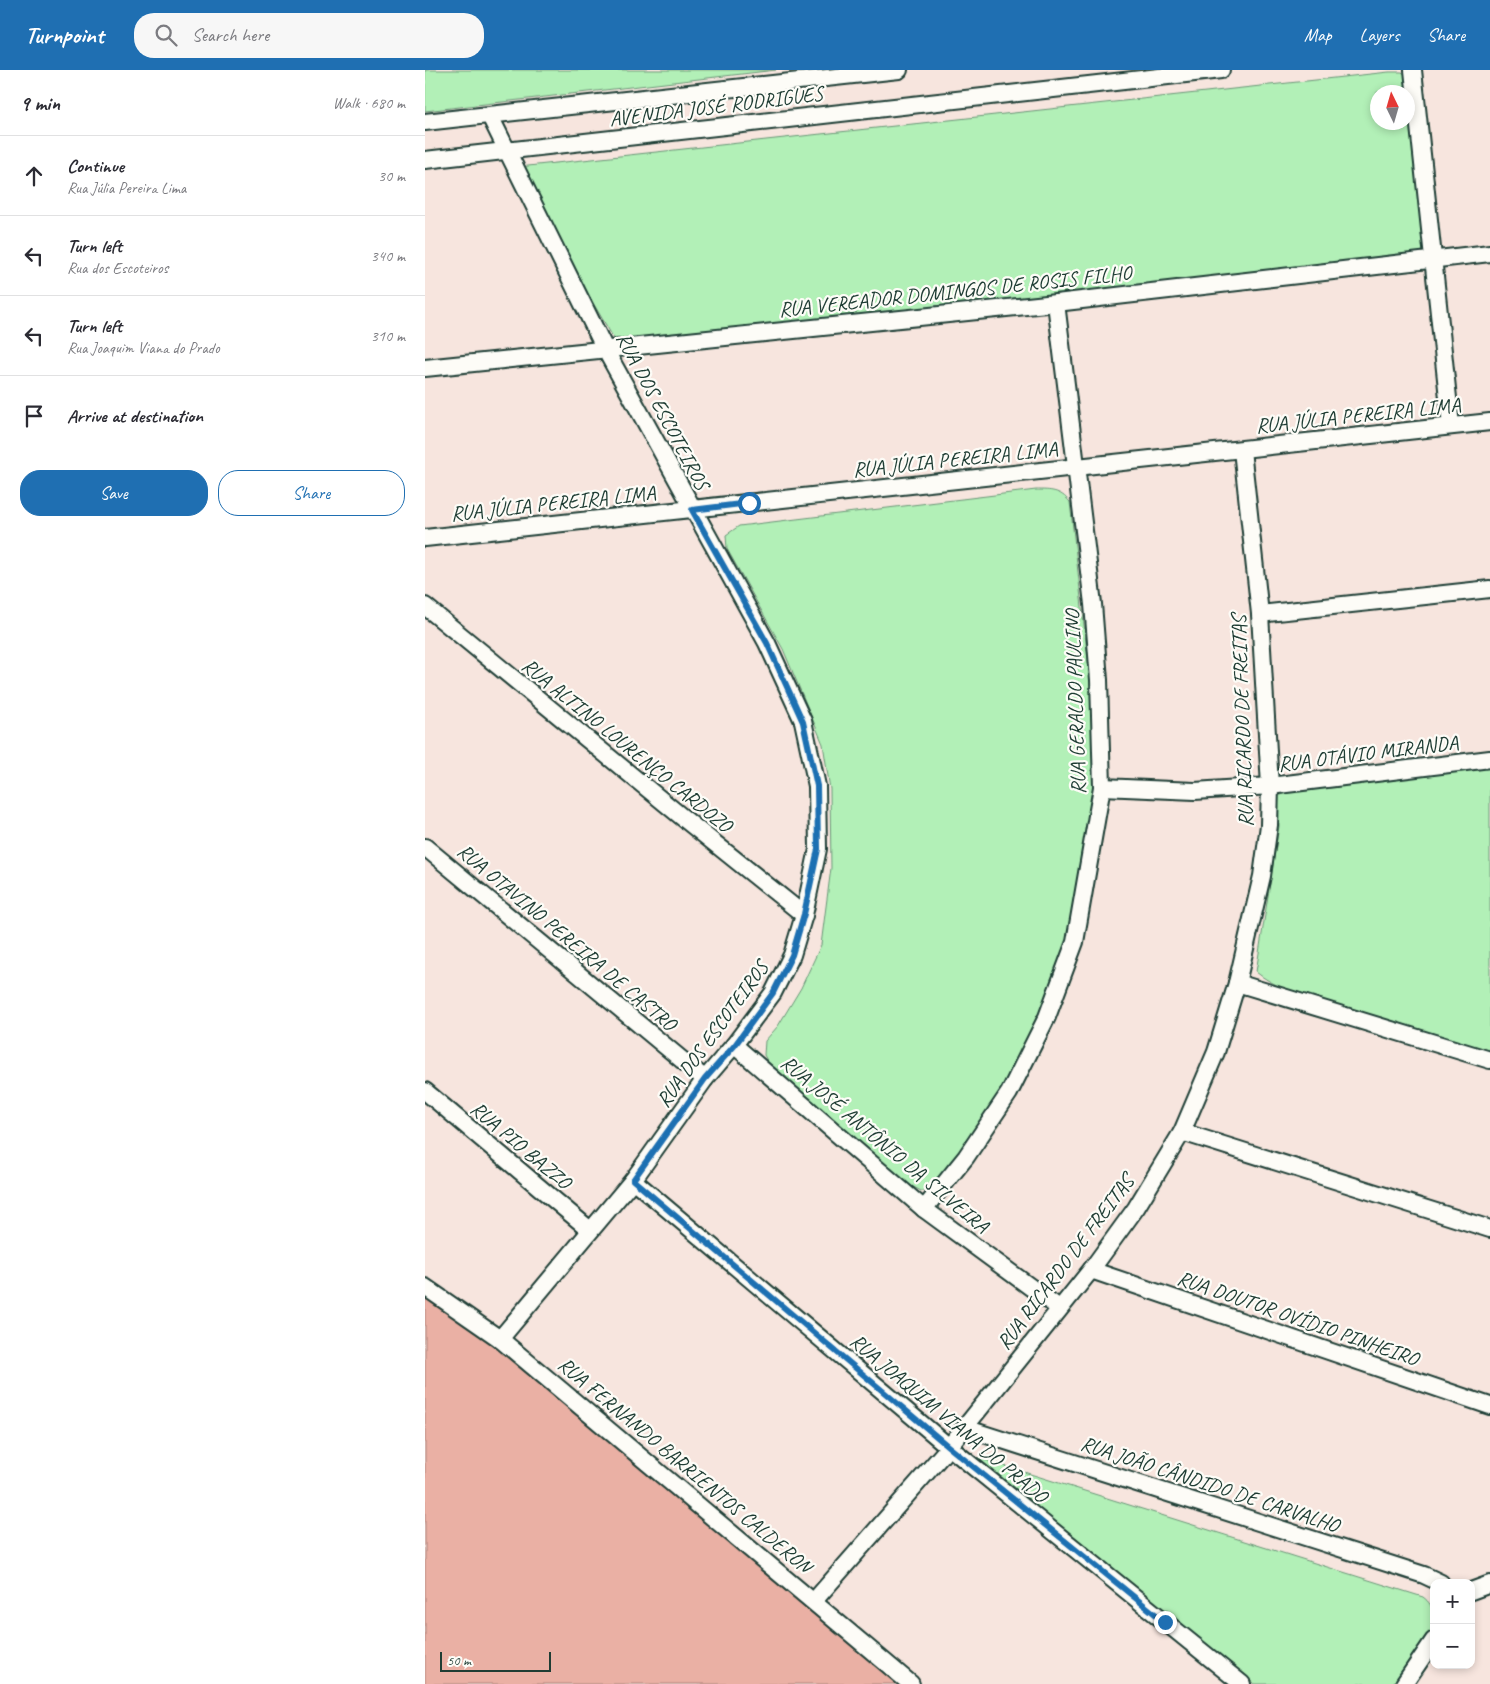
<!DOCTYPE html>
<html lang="en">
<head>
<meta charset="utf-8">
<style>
  body { margin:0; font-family:Caveat,sans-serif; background:#f7f7f7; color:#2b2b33 }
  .controls { position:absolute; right:15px; bottom:15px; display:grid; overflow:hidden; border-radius:10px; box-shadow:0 2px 8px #0003 }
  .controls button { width:45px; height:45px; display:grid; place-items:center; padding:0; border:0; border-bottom:1px solid #e1e1e2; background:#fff; color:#2b2b33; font:25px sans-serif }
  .compass { position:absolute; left:945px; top:15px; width:45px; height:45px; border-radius:50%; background:#fff; box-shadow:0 2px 8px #0003; rotate:355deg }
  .scale { position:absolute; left:15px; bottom:12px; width:111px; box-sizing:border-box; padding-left:5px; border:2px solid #1f3d34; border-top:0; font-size:14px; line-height:18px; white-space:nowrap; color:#1f3d34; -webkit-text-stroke:4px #fdfcf7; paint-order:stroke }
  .stop { position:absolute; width:15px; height:15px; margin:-11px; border:4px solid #1f6fb2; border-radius:50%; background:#fff }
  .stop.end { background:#1f6fb2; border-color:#fff; box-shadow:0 1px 5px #0008 }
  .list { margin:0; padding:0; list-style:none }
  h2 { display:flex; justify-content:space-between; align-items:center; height:65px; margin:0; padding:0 20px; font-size:21px }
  h2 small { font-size:16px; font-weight:400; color:#7c7c81 }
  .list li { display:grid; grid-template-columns:32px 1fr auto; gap:15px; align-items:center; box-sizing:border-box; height:80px; padding:0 20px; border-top:1px solid #e1e1e2 }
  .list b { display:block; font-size:19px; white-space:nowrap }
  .list p { margin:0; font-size:16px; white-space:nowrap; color:#7c7c81 }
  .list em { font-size:16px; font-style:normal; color:#7c7c81 }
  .actions { display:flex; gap:10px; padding:15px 20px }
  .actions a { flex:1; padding:11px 0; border:1px solid #1f6fb2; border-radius:20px; text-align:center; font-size:18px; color:#1f6fb2 }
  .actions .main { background:#1f6fb2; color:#fff }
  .icon { flex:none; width:28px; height:28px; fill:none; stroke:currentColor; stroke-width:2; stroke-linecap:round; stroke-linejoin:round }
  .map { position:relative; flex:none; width:1065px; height:1614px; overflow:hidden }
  header { display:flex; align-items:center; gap:30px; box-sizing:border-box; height:70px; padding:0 25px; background:#1f6fb2; color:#fff }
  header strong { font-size:24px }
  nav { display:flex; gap:28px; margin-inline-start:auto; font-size:18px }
  .search { width:350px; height:45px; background:#f7f7f7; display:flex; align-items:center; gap:12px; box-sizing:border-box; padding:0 18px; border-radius:20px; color:#7c7c81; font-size:19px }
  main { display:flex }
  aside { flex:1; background:#fff }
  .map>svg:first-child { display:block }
</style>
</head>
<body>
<header>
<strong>Turnpoint</strong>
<div class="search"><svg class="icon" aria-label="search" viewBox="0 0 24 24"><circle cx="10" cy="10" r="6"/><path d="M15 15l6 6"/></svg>Search here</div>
<nav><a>Map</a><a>Layers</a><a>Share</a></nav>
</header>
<main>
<aside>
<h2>9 min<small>Walk · 680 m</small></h2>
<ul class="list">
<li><svg class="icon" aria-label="ahead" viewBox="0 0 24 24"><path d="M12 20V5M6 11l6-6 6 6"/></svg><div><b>Continue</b><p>Rua Júlia Pereira Lima</p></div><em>30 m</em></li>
<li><svg class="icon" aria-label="left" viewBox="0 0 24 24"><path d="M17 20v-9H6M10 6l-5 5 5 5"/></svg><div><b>Turn left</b><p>Rua dos Escoteiros</p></div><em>340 m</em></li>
<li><svg class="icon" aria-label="left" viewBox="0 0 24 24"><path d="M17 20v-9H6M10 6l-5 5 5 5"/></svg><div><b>Turn left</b><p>Rua Joaquim Viana do Prado</p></div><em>310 m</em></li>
<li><svg class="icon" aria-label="arrive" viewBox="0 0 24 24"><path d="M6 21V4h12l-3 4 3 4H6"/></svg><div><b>Arrive at destination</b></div></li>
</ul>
<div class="actions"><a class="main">Save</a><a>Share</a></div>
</aside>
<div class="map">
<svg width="1065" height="1614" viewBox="0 0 1065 1614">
  <rect width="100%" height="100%" fill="#f7e5de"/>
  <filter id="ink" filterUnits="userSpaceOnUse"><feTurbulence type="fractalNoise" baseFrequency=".02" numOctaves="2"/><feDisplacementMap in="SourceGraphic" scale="10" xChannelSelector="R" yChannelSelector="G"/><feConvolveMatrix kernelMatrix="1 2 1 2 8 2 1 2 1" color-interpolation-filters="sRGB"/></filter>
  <g filter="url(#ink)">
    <!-- green -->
    <g fill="#b2f0b7" stroke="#689676" fill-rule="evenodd">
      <path d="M0,0h351l-351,41z"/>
      <path d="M964,2h13l6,5 16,170 -2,9 -802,93 -48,-82 -53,-100zM952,22h30v30h-30z"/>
      <path d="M611,420c15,0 24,0 34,12l25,220v66l-23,155 -64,149 -78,99h-9l-13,-7 -136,-114 -8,-15 1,-14 13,-15 23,-38 20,-43 10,-77 -1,-79 -7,-45 -40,-95 -56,-100 -1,-14 13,-9z"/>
      <path d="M1065,698v290c-57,-19 -116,-35 -172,-56 -21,-9 -44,-15 -62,-30l23,-146 -1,-30 29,-10z"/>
      <path d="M551,1387l447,140c12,9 13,21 7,36l-37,51h-139z"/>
    </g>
    <!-- building -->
    <path fill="#eab0a4" stroke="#a47b73" d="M0,1224l81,54 75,65 135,109 192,162h-483z"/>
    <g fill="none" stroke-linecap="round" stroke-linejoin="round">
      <defs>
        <g id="minor">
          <path d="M988,0l38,356"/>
          <path d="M65,46l115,233 162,294 36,78 14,65 1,63 -14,66 -12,40 -19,38 -39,52 -29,34 -72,101 -133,159"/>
          <path d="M0,52l474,-52"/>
          <path d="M0,90l796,-90"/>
          <path d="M0,298l631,-65 434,-50"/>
          <path d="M0,468l1065,-116"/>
          <path d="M0,536l257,211 122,98"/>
          <path d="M835,544l230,-25"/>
          <path d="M677,717l93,4 75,-5 220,-27"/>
          <path d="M0,777l280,232"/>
          <path d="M812,913l253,77"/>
          <path d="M309,975l190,164 135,99"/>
          <path d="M0,1021l165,139"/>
          <path d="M757,1062l308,97"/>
          <path d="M208,1110l316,267 293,237"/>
          <path d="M499,1139l42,-52 43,-64 38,-76 28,-75 27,-155 -3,-107 -6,-76 -37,-301"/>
          <path d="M666,1200l399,136"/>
          <path d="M0,1217l75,52 411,345"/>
          <path d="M540,1358l459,147 17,8"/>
          <path d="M1046,1521l19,-7"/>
          <path d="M389,1531l135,-154 142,-177 45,-62 46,-76 34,-80 21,-69 25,-107 7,-51 1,-39 -10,-172 -18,-164"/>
          <path d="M979,1614l30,-44"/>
        </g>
      </defs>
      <!-- minor casing -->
      <use href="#minor" stroke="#1f3d34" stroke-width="20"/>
      <!-- minor -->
      <use href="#minor" stroke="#fdfcf7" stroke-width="16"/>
    </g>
  </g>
  <g fill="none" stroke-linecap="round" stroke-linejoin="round" filter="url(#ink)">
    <!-- route -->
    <path stroke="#1f6fb2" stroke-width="6" d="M324,433l-57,7 75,133 36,79 14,64 1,63 -14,65 -12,41 -19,38 -38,52 -30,34 -72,101 316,267 216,175"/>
  </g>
  <g text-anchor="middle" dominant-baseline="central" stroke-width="4.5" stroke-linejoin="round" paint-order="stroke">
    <!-- street labels -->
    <g font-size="21" fill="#1f3d34" stroke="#fdfcf7">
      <text transform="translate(291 36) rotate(-7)">AVENIDA JOSÉ RODRIGUES</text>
      <text transform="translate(530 221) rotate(-6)">RUA VEREADOR DOMINGOS DE ROSIS FILHO</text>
      <text transform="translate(238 341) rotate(62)">RUA DOS ESCOTEIROS</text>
      <text transform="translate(933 345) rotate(-6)">RUA JÚLIA PEREIRA LIMA</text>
      <text transform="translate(530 389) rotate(-6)">RUA JÚLIA PEREIRA LIMA</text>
      <text transform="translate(128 433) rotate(-6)">RUA JÚLIA PEREIRA LIMA</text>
      <text transform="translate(650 632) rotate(-92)">RUA GERALDO PAULINO</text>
      <text transform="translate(817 651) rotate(-92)">RUA RICARDO DE FREITAS</text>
      <text transform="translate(202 675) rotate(39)">RUA ALTINO LOURENÇO CARDOZO</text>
      <text transform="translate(943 683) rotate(-7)">RUA OTÁVIO MIRANDA</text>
      <text transform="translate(142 867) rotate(40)">RUA OTAVINO PEREIRA DE CASTRO</text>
      <text transform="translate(287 964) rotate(-54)">RUA DOS ESCOTEIROS</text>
      <text transform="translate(460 1074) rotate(40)">RUA JOSÉ ANTÔNIO DA SILVEIRA</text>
      <text transform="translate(96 1075) rotate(40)">RUA PIO BAZZO</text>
      <text transform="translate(640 1192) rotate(-53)">RUA RICARDO DE FREITAS</text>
      <text transform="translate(873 1248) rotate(19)">RUA DOUTOR OVÍDIO PINHEIRO</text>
      <text transform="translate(524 1348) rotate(40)">RUA JOAQUIM VIANA DO PRADO</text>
      <text transform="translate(260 1395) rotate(40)">RUA FERNANDO BARRIENTOS CALDERON</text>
      <text transform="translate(785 1414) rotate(18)">RUA JOÃO CÂNDIDO DE CARVALHO</text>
    </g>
  </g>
</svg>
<div class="controls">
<button>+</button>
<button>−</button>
</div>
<svg class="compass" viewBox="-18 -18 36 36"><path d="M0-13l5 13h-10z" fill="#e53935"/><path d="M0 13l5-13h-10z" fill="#7c7c81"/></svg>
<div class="scale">50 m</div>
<div class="stop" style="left:324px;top:433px"></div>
<div class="stop end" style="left:740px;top:1552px"></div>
</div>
</main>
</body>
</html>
